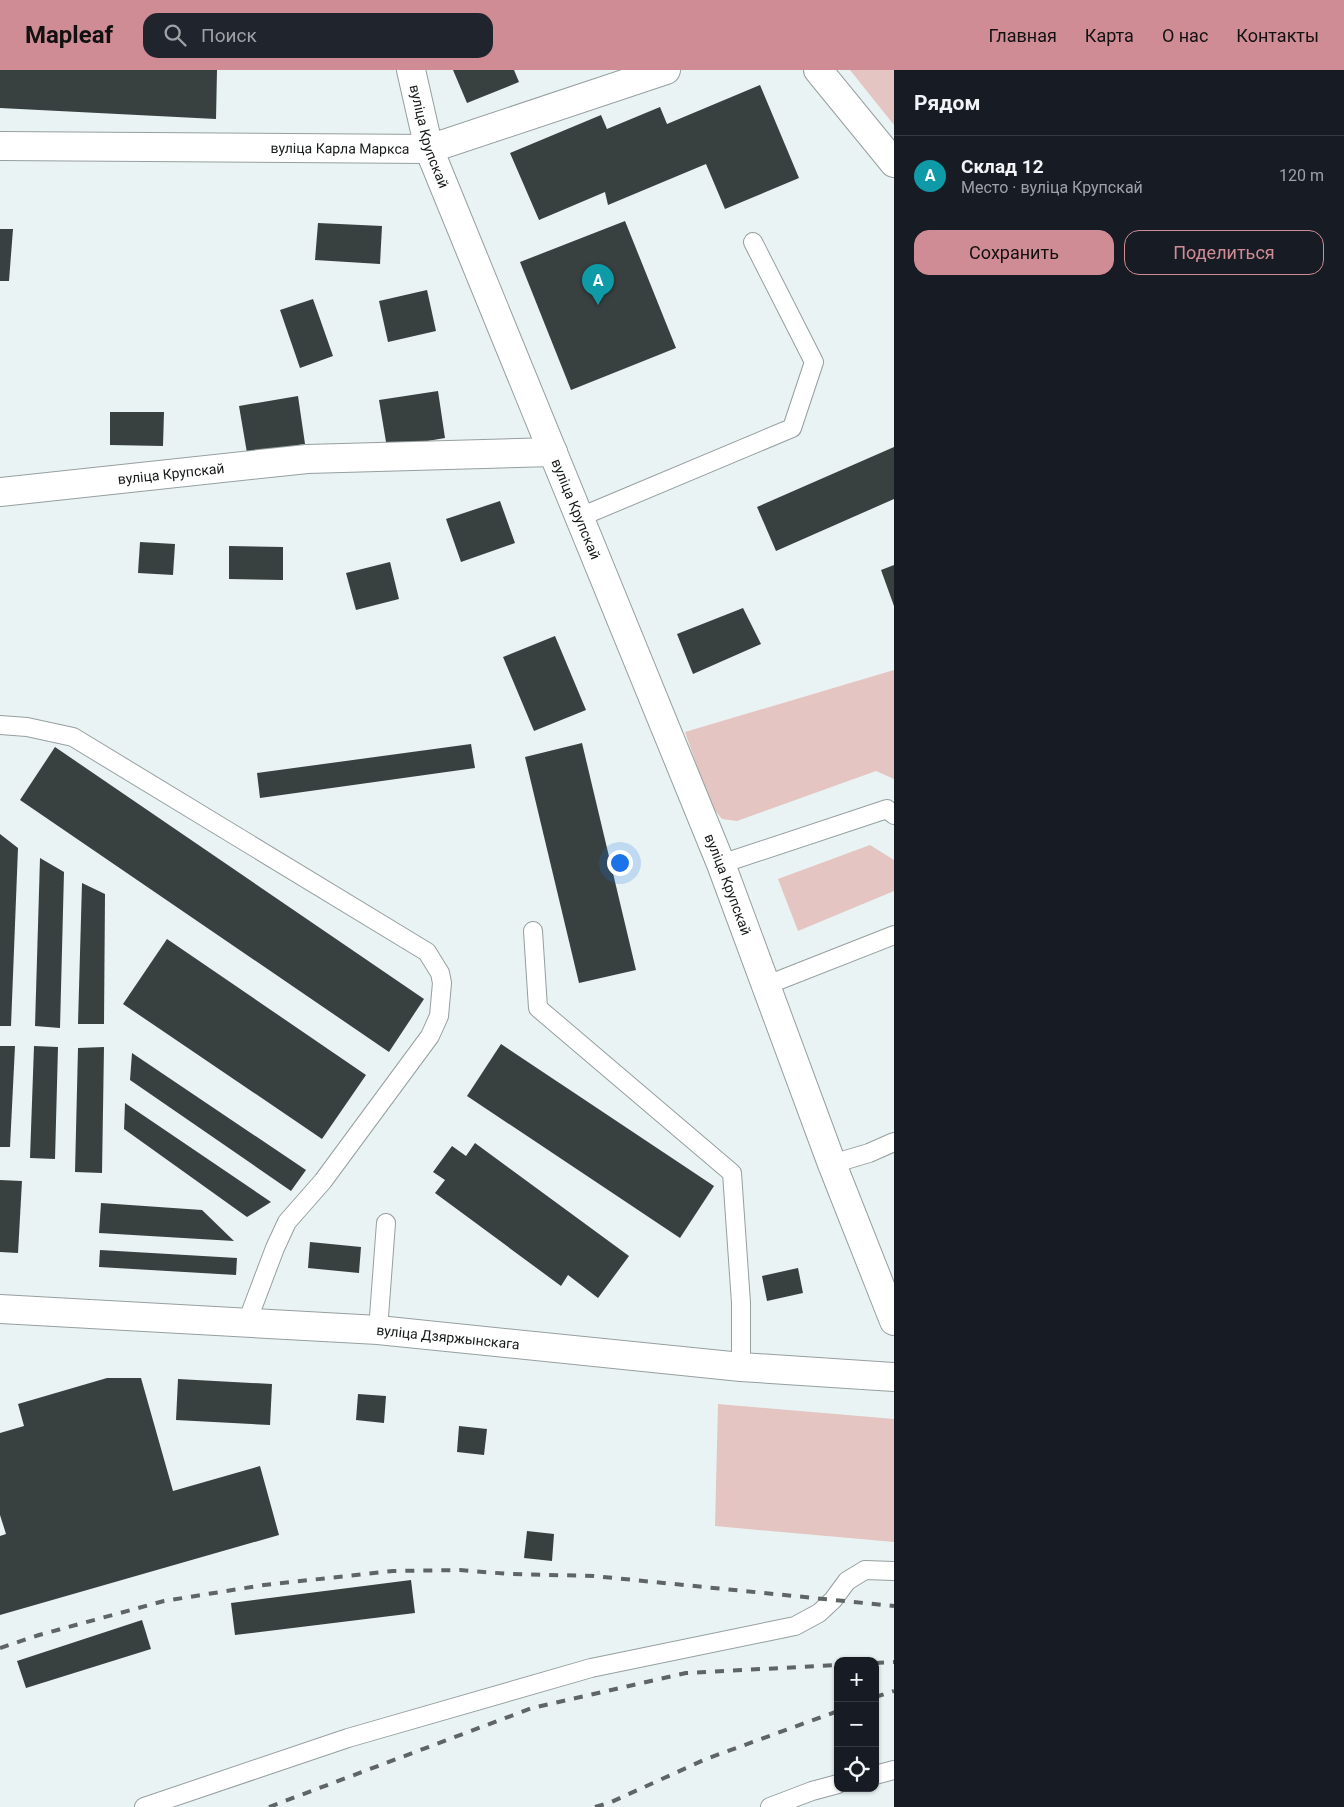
<!DOCTYPE html>
<html lang="ru">
<head>
<meta charset="utf-8">
<style>
  body { margin:0; font-family:Roboto,sans-serif; background:#20242c; color:#f1f3f6 }
  .controls { position:absolute; right:15px; bottom:15px; display:grid; overflow:hidden; border-radius:10px; box-shadow:0 1px 4px #0004 }
  .controls button { width:45px; height:45px; display:grid; place-items:center; padding:0; border:0; border-bottom:1px solid #363941; background:#171b24; color:#f1f3f6; font:25px sans-serif }
  .you { position:absolute; left:619px; top:792px; width:18px; height:18px; margin:-12px; border:4px solid #fff; border-radius:50%; background:#1a73e8; box-shadow:0 0 0 8px #1a73e833 }
  .badge { display:grid; place-items:center; width:32px; height:32px; border-radius:50%; background:#d08c95; color:#fff; font-size:16px; font-weight:700 }
  .pin { position:absolute; translate:-50% -41px; filter:drop-shadow(0 1px 2px #0008) }
  .pin::after { content:''; position:absolute; top:26px; width:18px; height:15px; background:inherit; clip-path:polygon(0 0,100% 0,50% 100%) }
  .list { margin:0; padding:0; list-style:none }
  h2 { display:flex; justify-content:space-between; align-items:center; height:65px; margin:0; padding:0 20px; font-size:21px }
  h2 small { font-size:16px; font-weight:400; color:#9ea1a6 }
  .list li { display:grid; grid-template-columns:32px 1fr auto; gap:15px; align-items:center; box-sizing:border-box; height:80px; padding:0 20px; border-top:1px solid #363941 }
  .list b { display:block; font-size:19px; white-space:nowrap }
  .list p { margin:0; font-size:16px; white-space:nowrap; color:#9ea1a6 }
  .list em { font-size:16px; font-style:normal; color:#9ea1a6 }
  .actions { display:flex; gap:10px; padding:15px 20px }
  .actions a { flex:1; padding:11px 0; border:1px solid #d08c95; border-radius:15px; text-align:center; font-size:18px; color:#d08c95 }
  .actions .main { background:#d08c95; color:#111 }
  .icon { flex:none; width:28px; height:28px; fill:none; stroke:currentColor; stroke-width:2; stroke-linecap:round; stroke-linejoin:round }
  .map { position:relative; flex:none; width:894px; height:1737px; overflow:hidden }
  header { display:flex; align-items:center; gap:30px; box-sizing:border-box; height:70px; padding:0 25px; background:#d08c95; color:#111 }
  header strong { font-size:24px }
  nav { display:flex; gap:28px; margin-inline-start:auto; font-size:18px }
  .search { width:350px; height:45px; background:#20242c; display:flex; align-items:center; gap:12px; box-sizing:border-box; padding:0 18px; border-radius:15px; color:#9ea1a6; font-size:19px }
  main { display:flex }
  aside { flex:1; background:#171b24 }
  .map>svg:first-child { display:block }
</style>
</head>
<body>
<header>
<strong>Mapleaf</strong>
<div class="search"><svg class="icon" aria-label="search" viewBox="0 0 24 24"><circle cx="10" cy="10" r="6"/><path d="M15 15l6 6"/></svg>Поиск</div>
<nav><a>Главная</a><a>Карта</a><a>О нас</a><a>Контакты</a></nav>
</header>
<main>
<div class="map">
<svg width="894" height="1737" viewBox="0 0 894 1737">
  <rect width="100%" height="100%" fill="#e9f3f3"/>
  <!-- green -->
  <g fill="#e4c5c2">
    <path d="M850,0h44v55z"/>
    <path d="M894,600v109l-18,-8 -139,50 -15,-2 -12,-15 -25,-72z"/>
    <path d="M870,775l24,15v31l-96,40 -20,-52z"/>
    <path d="M718,1334l176,15v123l-179,-16z"/>
  </g>
  <!-- building -->
  <g fill="#394140">
    <path d="M0,0h217l-1,49 -216,-11z"/>
    <path d="M453,0h61l5,12 -52,21z"/>
    <path d="M760,15l39,93 -74,31 -19,-45 -98,41 -3,-13 -66,28 -29,-67 91,-38 6,14 53,-22 7,17z"/>
    <path d="M625,151l51,127 -105,42 -51,-128z"/>
    <path d="M318,153l64,3 -2,38 -65,-4z"/>
    <path d="M0,159h13l-4,52h-9z"/>
    <path d="M427,220l9,41 -48,11 -9,-41z"/>
    <path d="M313,229l20,57 -33,12 -20,-58z"/>
    <path d="M438,321l7,47 -58,10 -8,-48z"/>
    <path d="M298,326l7,48 -58,9 -8,-47z"/>
    <path d="M110,342h54l-1,34 -53,-1z"/>
    <path d="M894,377v52l-118,52 -19,-44z"/>
    <path d="M500,431l15,42 -54,19 -15,-43z"/>
    <path d="M140,472l35,2 -2,31 -35,-2z"/>
    <path d="M229,476l54,1v33l-54,-1z"/>
    <path d="M390,492l9,37 -43,11 -10,-37z"/>
    <path d="M894,495v41l-13,-36z"/>
    <path d="M743,538l18,36 -68,30 -16,-40z"/>
    <path d="M555,566l31,74 -52,21 -31,-74z"/>
    <path d="M582,673l54,227 -57,13 -54,-226z"/>
    <path d="M471,674l4,24 -215,30 -3,-25z"/>
    <path d="M55,677l369,252 -35,53 -369,-252z"/>
    <path d="M0,764l18,14 -7,178h-11z"/>
    <path d="M40,788l24,14 -4,156 -25,-2z"/>
    <path d="M82,813l23,11 -1,130h-26z"/>
    <path d="M167,869l199,136 -44,64 -199,-135z"/>
    <path d="M501,974l213,142 -34,52 -213,-142z"/>
    <path d="M0,976h15l-5,101h-10z"/>
    <path d="M34,976l24,1 -3,112 -25,-1z"/>
    <path d="M104,977l-2,126 -27,-1 3,-124z"/>
    <path d="M132,983l174,117 -15,21 -161,-111z"/>
    <path d="M125,1033l146,99 -24,15 -123,-88z"/>
    <path d="M475,1073l154,113 -31,42 -30,-23 -7,11 -126,-93 10,-13 -12,-8 19,-26 14,10z"/>
    <path d="M0,1110l22,1 -4,72 -18,-1z"/>
    <path d="M101,1133l101,7 32,31 -135,-8z"/>
    <path d="M310,1172l51,5 -2,26 -51,-5z"/>
    <path d="M100,1180l137,8 -1,17 -137,-8z"/>
    <path d="M798,1198l5,25 -36,8 -5,-25z"/>
    <path d="M107,1308h34l32,113 87,-25 19,69 -279,80v-79l6,-2 -6,-19v-82l24,-7 -6,-22z"/>
    <path d="M178,1309l94,5 -2,41 -94,-5z"/>
    <path d="M358,1324l28,2 -2,27 -28,-3z"/>
    <path d="M459,1356l28,3 -3,26 -27,-3z"/>
    <path d="M527,1461l27,3 -2,27 -28,-3z"/>
    <path d="M411,1510l4,33 -180,22 -4,-32z"/>
    <path d="M142,1550l9,29 -125,39 -9,-27z"/>
  </g>
  <g fill="none" stroke-linecap="round" stroke-linejoin="round">
    <defs>
      <g id="service">
        <path d="M580,447l212,-89 22,-66 -61,-120"/>
        <path d="M0,655l27,2 46,10 354,215 13,21 2,10 -3,33 -9,20 -107,145 -36,41 -12,26 -28,74"/>
        <path d="M721,794l166,-55 7,6"/>
        <path d="M533,861l5,77 194,165 9,130v64"/>
        <path d="M767,915l127,-50"/>
        <path d="M832,1094l37,-11 25,-11"/>
        <path d="M378,1260l8,-107"/>
        <path d="M875,1705l19,-5"/>
        <path d="M144,1737l204,-69 243,-70 204,-42 24,-13 14,-13 14,-19 18,-11 29,1"/>
        <path d="M770,1737l42,-16 26,-7"/>
      </g>
      <g id="minor">
        <path id="s1" d="M411,0l18,79 292,715 111,300 62,157"/>
        <path d="M818,0l76,93"/>
        <path id="s2" d="M0,76l429,3 237,-79"/>
        <path id="s3" d="M0,422l307,-33 246,-7"/>
        <path id="s4" d="M0,1239l378,21 363,37 153,10"/>
      </g>
    </defs>
    <!-- service casing -->
    <use href="#service" stroke="#969f9f" stroke-width="20"/>
    <!-- minor casing -->
    <use href="#minor" stroke="#969f9f" stroke-width="30"/>
    <!-- service -->
    <use href="#service" stroke="#fff" stroke-width="18"/>
    <!-- minor -->
    <use href="#minor" stroke="#fff" stroke-width="28"/>
    <!-- rail -->
    <g stroke="#5f6564" stroke-width="4" stroke-dasharray="9 9" stroke-linecap="butt">
      <path d="M0,1578l39,-13 125,-34 100,-16 129,-14 67,-1 49,4 85,2 300,30"/>
      <path d="M875,1593l19,-1"/>
      <path d="M875,1627l19,-6"/>
      <path d="M269,1737l263,-99 154,-35 152,-8"/>
      <path d="M595,1737l14,-4 97,-44 132,-48"/>
    </g>
  </g>
  <g text-anchor="middle" dominant-baseline="central" stroke-width="5" stroke-linejoin="round" paint-order="stroke">
    <!-- street labels -->
    <g font-size="14" fill="#161a19" stroke="#e9f3f3">
      <text stroke="none"><textPath href="#s1" startOffset="69">вуліца Крупскай</textPath></text>
      <text stroke="none"><textPath href="#s2" startOffset="340">вуліца Карла Маркса</textPath></text>
      <text stroke="none"><textPath href="#s3" startOffset="172">вуліца Крупскай</textPath></text>
      <text stroke="none"><textPath href="#s1" startOffset="470">вуліца Крупскай</textPath></text>
      <text stroke="none"><textPath href="#s1" startOffset="875">вуліца Крупскай</textPath></text>
      <text stroke="none"><textPath href="#s4" startOffset="449">вуліца Дзяржынскага</textPath></text>
    </g>
  </g>
</svg>
<div class="controls">
<button>+</button>
<button>−</button>
<button><svg class="icon" aria-label="locate" viewBox="0 0 24 24"><circle cx="12" cy="12" r="6"/><path d="M12 2v4M12 18v4M2 12h4M18 12h4"/></svg></button>
</div>
<div class="you"></div>
<div class="pin badge" style="left:598px;top:235px;background:#0f9aa8">A</div>
</div>
<aside>
<h2>Рядом<small></small></h2>
<ul class="list">
<li><span class="badge" style="background:#0f9aa8">A</span><div><b>Склад 12</b><p>Место · вуліца Крупскай</p></div><em>120 m</em></li>
</ul>
<div class="actions"><a class="main">Сохранить</a><a>Поделиться</a></div>
</aside>
</main>
</body>
</html>
